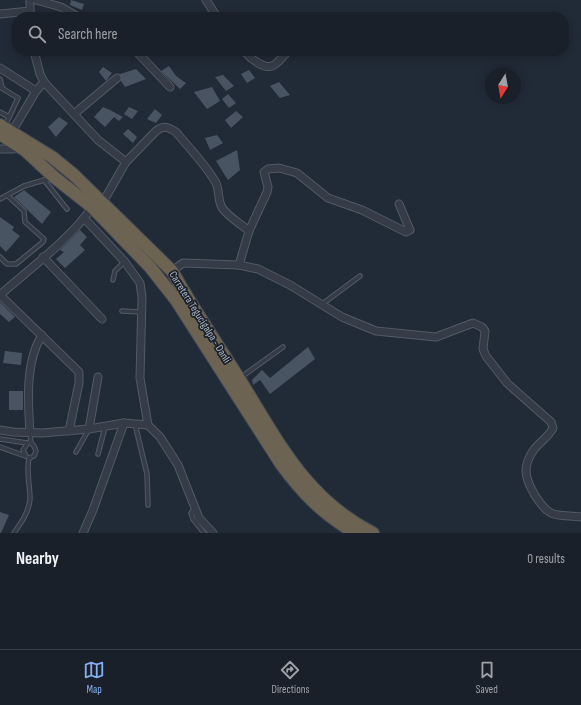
<!DOCTYPE html>
<html lang="en">
<head>
<meta charset="utf-8">
<style>
  body { margin:0; font-family:"Sofia Sans Condensed",sans-serif; background:#262d35; color:#f1f3f6 }
  .compass { position:absolute; left:485px; top:68px; width:36px; height:36px; border-radius:50%; background:#192029; box-shadow:0 2px 10px #0003; rotate:191deg }
  .list { margin:0; padding:0; list-style:none }
  h2 { display:flex; justify-content:space-between; align-items:center; height:52px; margin:0; padding:0 16px; font-size:17px }
  h2 small { font-size:13px; font-weight:400; color:#9fa3a8 }
  .icon { flex:none; width:22px; height:22px; fill:none; stroke:currentColor; stroke-width:2; stroke-linecap:round; stroke-linejoin:round }
  .map { position:relative; flex:none; width:581px; height:533px; overflow:hidden }
  .search { position:absolute; background:#192029; box-shadow:0 2px 10px #0003; left:12px; right:12px; top:12px; height:44px; display:flex; align-items:center; gap:10px; box-sizing:border-box; padding:0 14px; border-radius:16px; color:#9fa3a8; font-size:15px }
  .sheet { height:116px; background:#192029 }
  nav { display:flex; justify-content:space-around; align-items:center; box-sizing:border-box; height:56px; border-top:1px solid #373e46; background:#192029; font-size:11px; color:#9fa3a8 }
  nav a { display:grid; justify-items:center; gap:2px }
  nav .on { color:#86aff2 }
  .map>svg:first-child { display:block }
</style>
</head>
<body>
<div class="map">
<svg width="581" height="533" viewBox="0 0 581 533">
  <rect width="100%" height="100%" fill="#212a37"/>
  <!-- building -->
  <g fill="#495463">
    <path d="M71,0l13,4 -2,6 -12,-5z"/>
    <path d="M169,66l7,10 10,7 -6,6 -19,-18z"/>
    <path d="M103,67l9,6 -6,8 -7,-9z"/>
    <path d="M136,69l10,10 -21,8 -4,-6 -1,-7z"/>
    <path d="M249,70l6,8 -8,5 -6,-9z"/>
    <path d="M223,75l11,11 -8,5 -11,-14z"/>
    <path d="M279,82l11,13 -10,3 -10,-12z"/>
    <path d="M212,87l8,14 -13,8 -13,-17z"/>
    <path d="M228,94l8,9 -7,5 -7,-9z"/>
    <path d="M103,107l7,3 13,7 -4,4 -5,-4 -9,10 -11,-10z"/>
    <path d="M129,107l9,4 -6,8 -8,-5z"/>
    <path d="M155,109l7,6 -6,8 -9,-4z"/>
    <path d="M236,111l7,6 -12,11 -6,-8z"/>
    <path d="M59,117l9,6 -12,14 -8,-10z"/>
    <path d="M128,129l9,8 -4,6 -10,-9z"/>
    <path d="M217,135l6,8 -13,7 -5,-12z"/>
    <path d="M237,150l3,20 -12,10 -12,-19z"/>
    <path d="M24,190l27,22 -9,12 -28,-27z"/>
    <path d="M0,217l14,10 -2,3 8,6 -14,16 -6,-6z"/>
    <path d="M80,230l7,7 -7,8 5,5 -20,18 -9,-9 8,-7 -4,-2z"/>
    <path d="M0,302l15,15 -6,5 -9,-8z"/>
    <path d="M308,347l7,12 -45,35 -10,-14 -7,5 -1,-5 10,-10 8,8z"/>
    <path d="M5,351l17,2 -1,12 -18,-2z"/>
    <rect x="9" y="391" width="14" height="19"/>
    <path d="M0,512l9,3 -8,18h-1z"/>
  </g>
  <g fill="none" stroke-linecap="round" stroke-linejoin="round">
    <defs>
      <g id="lane">
        <path d="M0,79l2,8"/>
        <path d="M0,87l18,11 -13,28"/>
        <path d="M0,112l9,5"/>
        <path d="M44,180l23,29"/>
        <path d="M0,199l24,-13 27,-8"/>
        <path d="M0,257l7,7h9l27,-22 1,-3 -19,-17 -1,-11 -16,-15"/>
        <path d="M113,280l2,-9 9,-9"/>
        <path d="M321,305l39,-29"/>
        <path d="M122,311l19,1"/>
        <path d="M240,378l43,-31"/>
        <path d="M135,424l12,50 1,31"/>
        <path d="M0,439l27,4"/>
        <path d="M0,447l25,9"/>
        <path d="M76,452l13,-23"/>
        <path d="M98,454l7,-27"/>
        <path d="M26,456l-3,-6 5,-7"/>
        <path d="M29,458l5,-2 2,-5 -2,-5 -3,-3 -1,-10"/>
        <path d="M195,508l-4,5 2,6 11,14"/>
        <path d="M14,533c7,-10 15,-21 16,-34 0,-14 -4,-27 -1,-41"/>
      </g>
      <g id="street">
        <path d="M30,0v17"/>
        <path d="M36,0l25,7 17,10"/>
        <path d="M206,0l11,17"/>
        <path d="M0,14l30,-3"/>
        <path d="M34,51l6,23 4,8 54,58 28,22"/>
        <path d="M136,51l34,36"/>
        <path d="M244,51c6,7 21,20 30,14 5,-3 10,-10 14,-14"/>
        <path d="M0,68l36,23"/>
        <path d="M74,114l43,-36"/>
        <path d="M10,135l26,-44 8,-9"/>
        <path d="M0,149h14l5,-3"/>
        <path d="M103,202l23,-40 30,-31c8,-6 12,-4 20,1 13,16 30,33 40,51 4,9 1,18 7,26 7,9 18,15 26,22"/>
        <path d="M84,218l41,44 15,21 2,14 -2,81 8,47 12,12 18,28 21,53 14,15"/>
        <path d="M43,257l59,62"/>
        <path d="M239,265l10,-34 18,-39 1,-5 -4,-15 4,-3 11,-1 18,5 31,25 34,12 44,22 4,-2 -11,-26"/>
        <path d="M172,271l11,-8 56,2 19,4 32,16 52,32 34,14 60,6 37,-14 9,4 3,4 -2,18 3,7 21,27 35,31 9,8 2,6c-5,10 -14,14 -20,23 -4,6 -7,13 -7,20 0,12 14,36 25,42 8,4 21,2 30,4"/>
        <path d="M0,295l79,77v11l-10,48"/>
        <path d="M0,295c29,-26 71,-56 92,-88"/>
        <path d="M89,429l9,-52"/>
        <path d="M0,430l13,2 29,1 47,-4 35,-6 24,2"/>
        <path d="M30,433c-2,-30 -5,-71 12,-98"/>
        <path d="M83,533l10,-23 31,-87"/>
      </g>
      <g id="highway">
        <path d="M0,125l52,32 22,18 98,96c20,36 44,71 66,106 39,62 66,121 135,156"/>
        <path d="M0,134l26,17 28,26 38,30 58,60 26,33 105,164c22,30 42,50 74,69"/>
      </g>
    </defs>
    <!-- lane casing -->
    <use href="#lane" stroke="#525a65" stroke-width="5.5"/>
    <!-- street casing -->
    <use href="#street" stroke="#525a65" stroke-width="9"/>
    <!-- highway casing -->
    <use href="#highway" stroke="#3f4752" stroke-width="14"/>
    <!-- lane -->
    <use href="#lane" stroke="#353c47" stroke-width="3.5"/>
    <!-- street -->
    <use href="#street" stroke="#353c47" stroke-width="7"/>
    <!-- highway -->
    <use href="#highway" stroke="#6d6352" stroke-width="12"/>
  </g>
  <g text-anchor="middle" dominant-baseline="central" stroke-width="3.5" stroke-linejoin="round" paint-order="stroke">
    <!-- street labels -->
    <g font-size="11" fill="#afb7c4" stroke="#1a212c">
      <text transform="translate(200 317) rotate(58)">Carretera Tegucigalpa - Danli</text>
    </g>
  </g>
</svg>
<svg class="compass" viewBox="-18 -18 36 36"><path d="M0-13l5 13h-10z" fill="#e53935"/><path d="M0 13l5-13h-10z" fill="#9fa3a8"/></svg>
<div class="search"><svg class="icon" aria-label="search" viewBox="0 0 24 24"><circle cx="10" cy="10" r="6"/><path d="M15 15l6 6"/></svg>Search here</div>
</div>
<section class="sheet">
<h2>Nearby<small>0 results</small></h2>
<ul class="list">
</ul>
</section>
<nav>
<a class="on"><svg class="icon" aria-label="map" viewBox="0 0 24 24"><path d="M3 6l6-2 6 2 6-2v14l-6 2-6-2-6 2zM9 4v14M15 6v14"/></svg>Map</a>
<a><svg class="icon" aria-label="directions" viewBox="0 0 24 24"><path d="M12 3l9 9-9 9-9-9zM9 14v-3h6M13 9l2 2-2 2"/></svg>Directions</a>
<a><svg class="icon" aria-label="saved" viewBox="0 0 24 24"><path d="M7 4h10v16l-5-4-5 4z"/></svg>Saved</a>
</nav>
</body>
</html>
